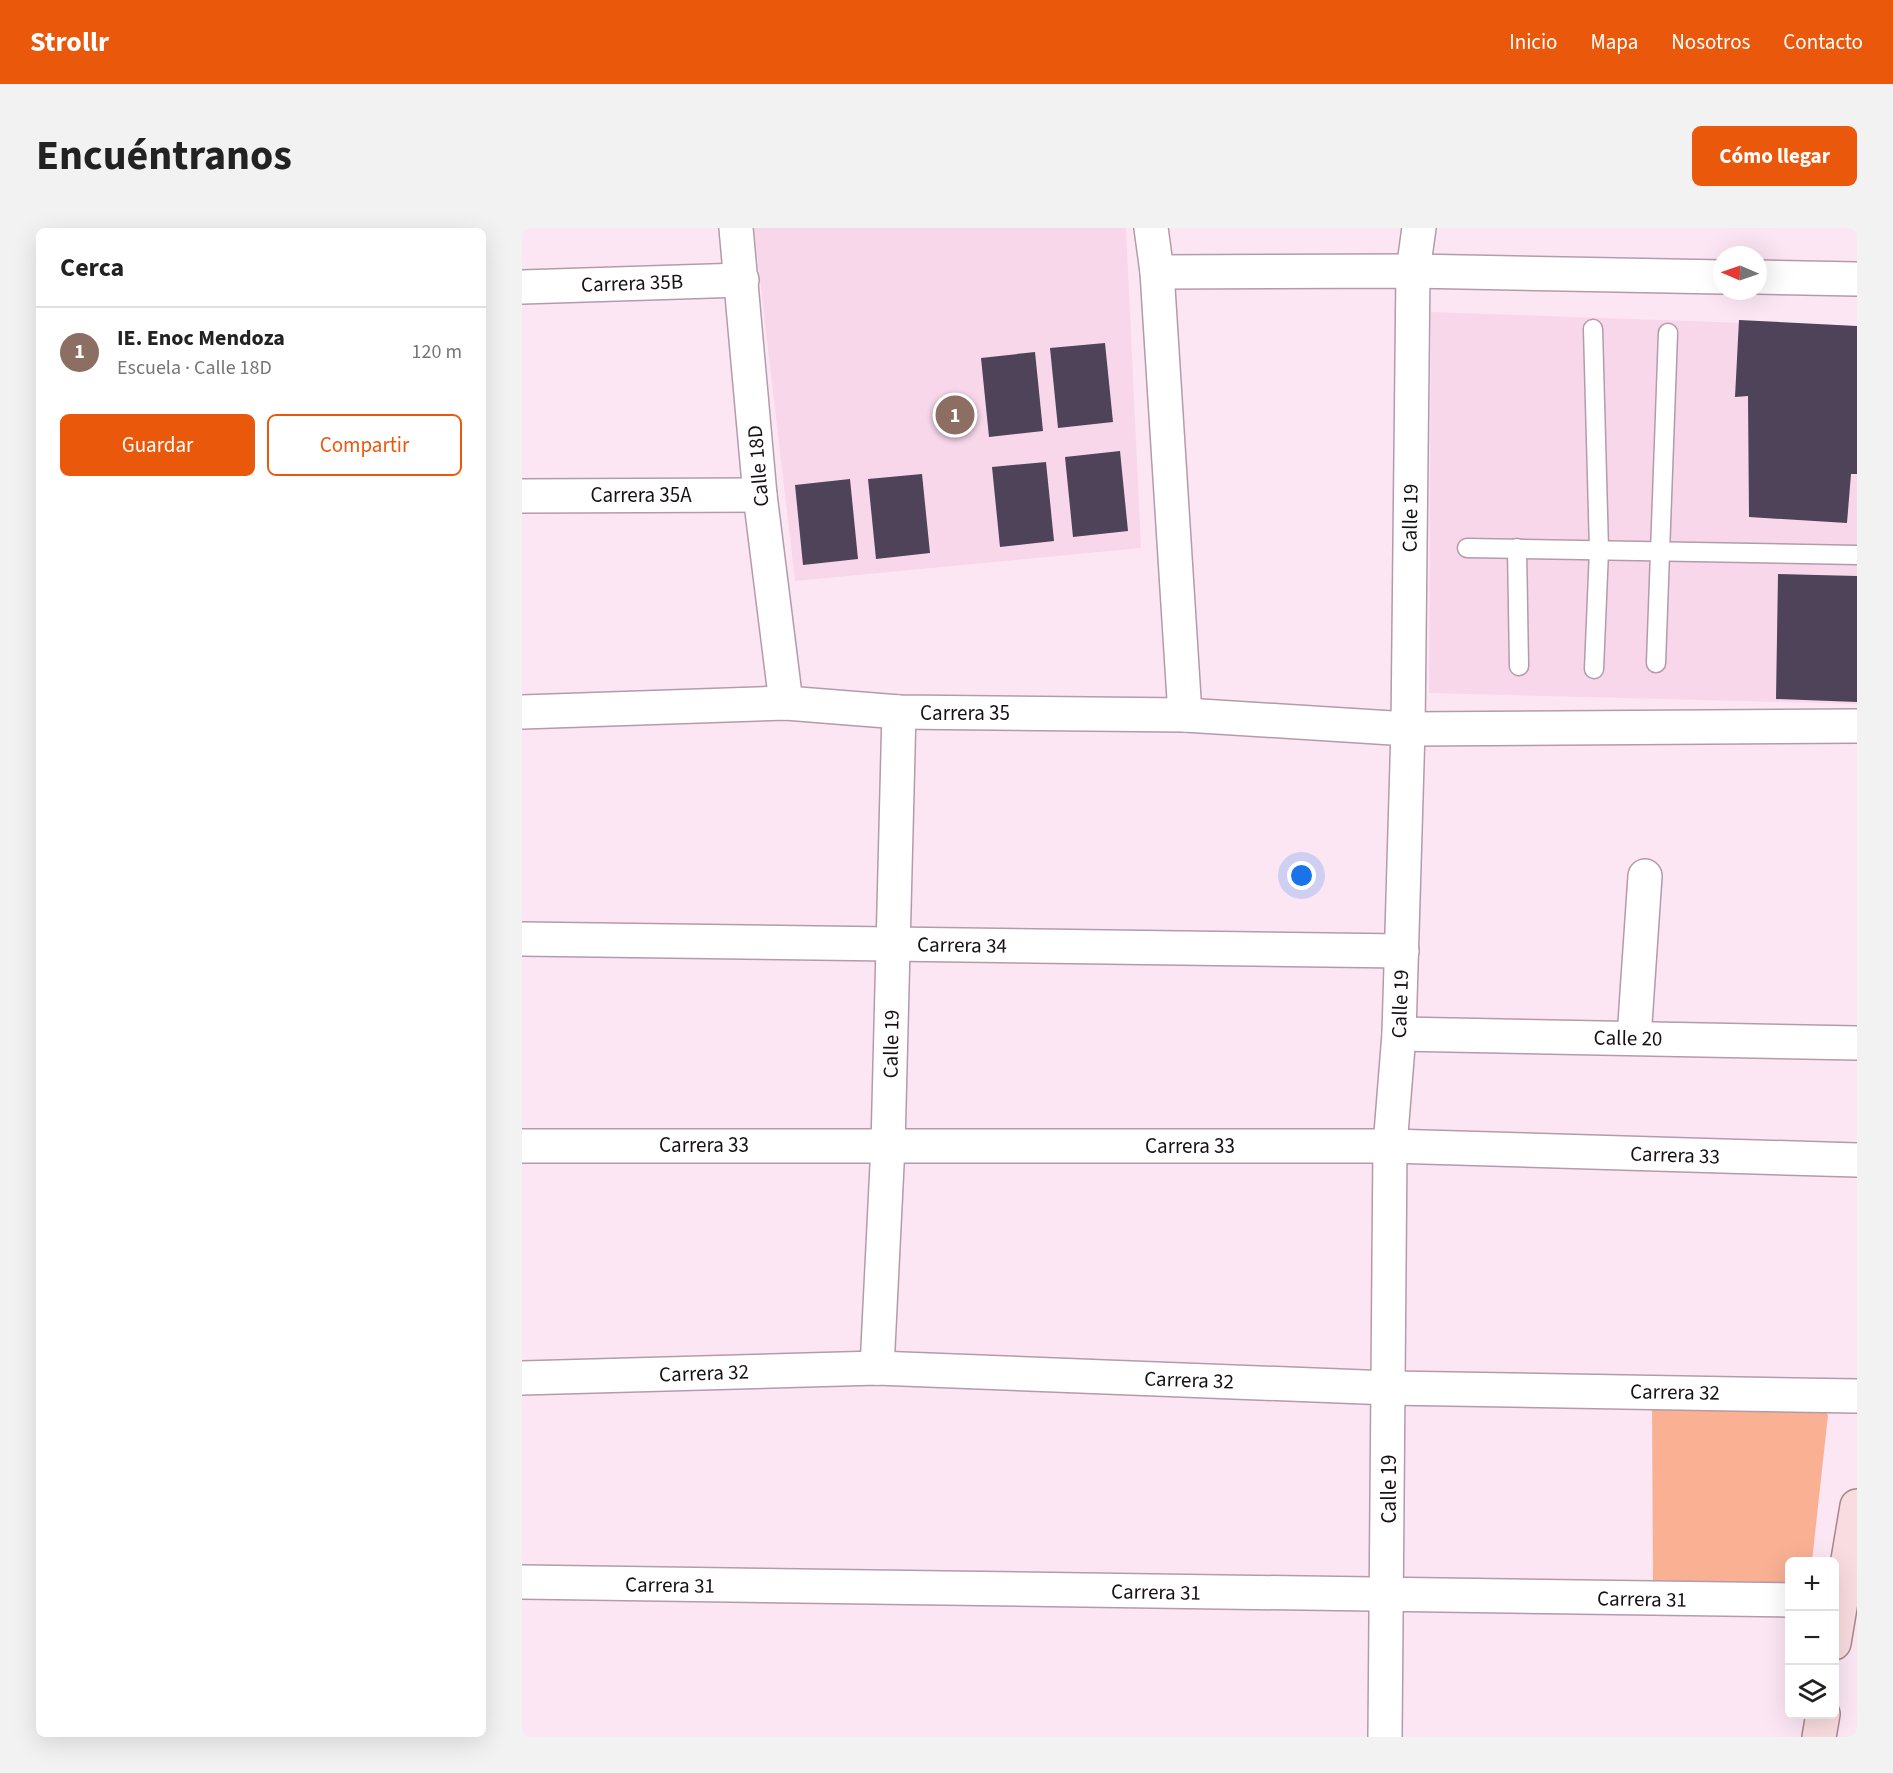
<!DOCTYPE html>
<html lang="es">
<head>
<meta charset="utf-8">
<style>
  body { margin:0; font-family:"Source Sans 3",sans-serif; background:#f2f2f2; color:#222 }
  .controls { position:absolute; right:18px; bottom:18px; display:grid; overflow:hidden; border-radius:9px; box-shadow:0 6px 24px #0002 }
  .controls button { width:54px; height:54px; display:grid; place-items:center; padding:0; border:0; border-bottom:2px solid #e0e0e0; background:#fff; color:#222; font:30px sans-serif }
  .compass { position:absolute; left:1191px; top:18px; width:54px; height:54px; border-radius:50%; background:#fff; box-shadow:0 6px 24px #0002; rotate:272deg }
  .you { position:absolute; left:780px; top:648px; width:21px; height:21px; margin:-15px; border:4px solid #fff; border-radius:50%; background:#1a73e8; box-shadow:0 0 0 9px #1a73e833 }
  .badge { display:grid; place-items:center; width:39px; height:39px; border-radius:50%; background:#ea580c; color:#fff; font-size:20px; font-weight:700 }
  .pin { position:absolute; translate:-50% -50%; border:3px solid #fff; box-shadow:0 2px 6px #0006 }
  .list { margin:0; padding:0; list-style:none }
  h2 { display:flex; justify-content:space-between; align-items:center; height:78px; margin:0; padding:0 24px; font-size:26px }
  h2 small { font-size:20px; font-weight:400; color:#767676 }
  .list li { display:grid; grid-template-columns:39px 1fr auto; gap:18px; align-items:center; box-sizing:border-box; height:90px; padding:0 24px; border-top:2px solid #e0e0e0 }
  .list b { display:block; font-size:22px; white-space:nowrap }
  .list p { margin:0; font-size:20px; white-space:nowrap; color:#767676 }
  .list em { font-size:20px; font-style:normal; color:#767676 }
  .actions { display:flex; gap:12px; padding:18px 24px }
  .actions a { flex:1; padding:14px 0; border:2px solid #ea580c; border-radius:9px; text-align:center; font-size:21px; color:#ea580c }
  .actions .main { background:#ea580c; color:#fff }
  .icon { flex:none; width:33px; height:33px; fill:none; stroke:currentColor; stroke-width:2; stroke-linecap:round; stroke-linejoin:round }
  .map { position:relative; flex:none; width:1335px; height:1509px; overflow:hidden; border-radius:9px }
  header { display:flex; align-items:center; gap:36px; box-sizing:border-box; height:84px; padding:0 30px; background:#ea580c; color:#fff }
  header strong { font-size:28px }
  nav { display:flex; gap:33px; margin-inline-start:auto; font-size:21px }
  .intro { display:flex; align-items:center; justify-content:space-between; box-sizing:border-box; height:144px; padding:0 36px }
  h1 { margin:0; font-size:42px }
  .button { padding:15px 27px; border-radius:9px; background:#ea580c; color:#fff; font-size:21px; font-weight:700 }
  main { display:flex; gap:36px; padding:0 36px }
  aside { flex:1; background:#fff; border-radius:9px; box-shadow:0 6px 24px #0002 }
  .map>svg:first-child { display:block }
</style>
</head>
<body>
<header>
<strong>Strollr</strong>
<nav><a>Inicio</a><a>Mapa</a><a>Nosotros</a><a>Contacto</a></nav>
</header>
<div class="intro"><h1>Encuéntranos</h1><a class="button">Cómo llegar</a></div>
<main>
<aside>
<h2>Cerca<small></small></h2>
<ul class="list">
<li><span class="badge" style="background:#8d6e63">1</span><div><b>IE. Enoc Mendoza</b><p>Escuela · Calle 18D</p></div><em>120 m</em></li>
</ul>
<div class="actions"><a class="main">Guardar</a><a>Compartir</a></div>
</aside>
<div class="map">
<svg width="1335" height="1509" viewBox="0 0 1335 1509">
  <rect width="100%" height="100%" fill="#fce6f4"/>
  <!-- built -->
  <g fill="#f8d7eb">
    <path d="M232,0h372l15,320 -346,33z"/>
    <path d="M909,84l426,15v377l-428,-11z"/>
  </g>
  <!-- green -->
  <path fill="#f9b093" d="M1130,1170h160l16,17 -16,146 -22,1 -1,30 -136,-3z"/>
  <!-- building -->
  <g fill="#4e4358">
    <path d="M1217,92l118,6v148h-6l-4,49 -98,-6 -1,-121 -13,1z"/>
    <path d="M583,115l8,79 -55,6 -8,-80z"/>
    <path d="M513,124l8,79 -54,6 -8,-79z"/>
    <path d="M598,223l8,80 -55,6 -8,-80z"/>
    <path d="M524,234l8,79 -54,6 -8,-80z"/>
    <path d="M400,246l8,79 -54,6 -8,-80z"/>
    <path d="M328,251l8,80 -55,6 -8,-80z"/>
    <path d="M1256,346l79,2v126l-81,-3z"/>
  </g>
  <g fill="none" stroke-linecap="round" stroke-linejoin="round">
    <defs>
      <g id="lane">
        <path d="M1071,101l6,221 -5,119"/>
        <path d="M945,320l390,7"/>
        <path d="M995,320l2,118"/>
        <path d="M1134,435l12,-330"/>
      </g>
      <g id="street">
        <path d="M214,0l24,267 26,208"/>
        <path d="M629,0l6,44 28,443"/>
        <path d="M635,44l256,-1 309,6"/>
        <path d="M1236,49l99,2"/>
        <path d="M0,59l220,-7"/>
        <path d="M0,268l238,-1"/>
        <path d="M0,484l264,-9 113,9 286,3 223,14 449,-3"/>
        <path d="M0,711l880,12"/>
        <path d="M877,806l458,9"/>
        <path d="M1112,810l11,-162"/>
        <path d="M0,918h868l467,14"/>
        <path d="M355,1140l11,-223 11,-433"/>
        <path d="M0,1150l355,-10 513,20 467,8"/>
        <path d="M0,1354l1268,18"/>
        <path d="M863,1509l5,-591 9,-112 9,-305 5,-458 6,-43"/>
      </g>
      <g id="primary">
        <path d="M1312,1415l23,-137"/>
        <path d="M1297,1509l4,-23"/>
      </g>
    </defs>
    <!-- lane casing -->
    <use href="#lane" stroke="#b49baa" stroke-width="21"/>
    <!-- street casing -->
    <use href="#street" stroke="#b49baa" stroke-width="36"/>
    <!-- primary casing -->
    <use href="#primary" stroke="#a8868b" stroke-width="36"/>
    <!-- lane -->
    <use href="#lane" stroke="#fff" stroke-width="18"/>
    <!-- street -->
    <use href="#street" stroke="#fff" stroke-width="33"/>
    <!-- primary -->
    <use href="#primary" stroke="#f9dcdf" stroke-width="33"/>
  </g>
  <g text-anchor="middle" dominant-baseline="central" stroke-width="6" stroke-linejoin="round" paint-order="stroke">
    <!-- street labels -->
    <g font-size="21" fill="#191016" stroke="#fff">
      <text transform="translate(110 55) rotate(-2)">Carrera 35B</text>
      <text transform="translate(236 238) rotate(-95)">Calle 18D</text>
      <text x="119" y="267">Carrera 35A</text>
      <text transform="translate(888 290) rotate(-89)">Calle 19</text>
      <text x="443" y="485">Carrera 35</text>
      <text transform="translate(440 717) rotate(1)">Carrera 34</text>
      <text transform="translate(878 776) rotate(-88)">Calle 19</text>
      <text transform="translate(1106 810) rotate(1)">Calle 20</text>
      <text transform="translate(369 816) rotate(-89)">Calle 19</text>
      <text x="182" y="917">Carrera 33</text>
      <text x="668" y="918">Carrera 33</text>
      <text transform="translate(1153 927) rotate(2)">Carrera 33</text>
      <text transform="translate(182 1145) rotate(-2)">Carrera 32</text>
      <text transform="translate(667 1152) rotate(2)">Carrera 32</text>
      <text transform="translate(1153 1164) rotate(1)">Carrera 32</text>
      <text transform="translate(867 1261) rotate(-90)">Calle 19</text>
      <text transform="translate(148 1357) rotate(1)">Carrera 31</text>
      <text transform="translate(634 1364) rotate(1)">Carrera 31</text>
      <text transform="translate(1120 1371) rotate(1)">Carrera 31</text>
    </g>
  </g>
</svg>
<div class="controls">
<button>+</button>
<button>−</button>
<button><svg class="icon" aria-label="layers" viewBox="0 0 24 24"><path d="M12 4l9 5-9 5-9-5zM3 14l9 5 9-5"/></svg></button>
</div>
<svg class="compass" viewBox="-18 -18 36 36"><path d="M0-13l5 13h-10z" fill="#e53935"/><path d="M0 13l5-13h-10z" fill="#767676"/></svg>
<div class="you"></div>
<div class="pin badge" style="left:433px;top:187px;background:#8d6e63">1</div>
</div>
</main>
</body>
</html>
